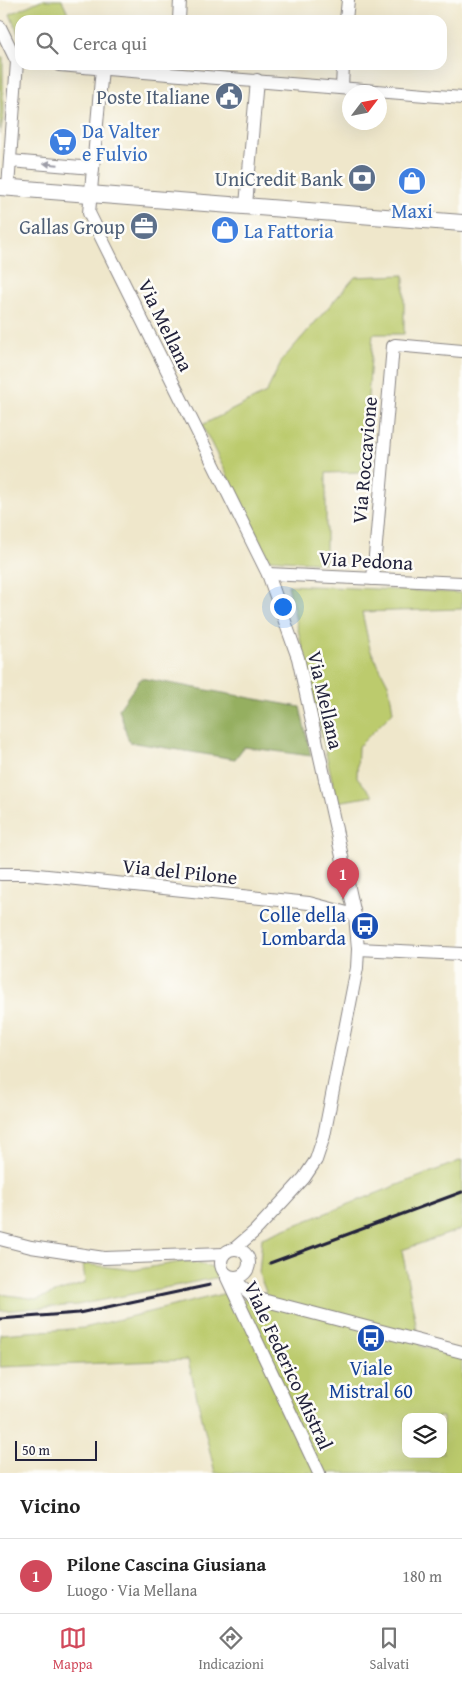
<!DOCTYPE html>
<html lang="it">
<head>
<meta charset="utf-8">
<style>
  body { margin:0; font-family:"Gentium Book Plus",serif; background:#f2f2f2; color:#222 }
  .controls { position:absolute; right:15px; bottom:15px; display:grid; overflow:hidden; border-radius:10px; box-shadow:0 5px 20px #0002 }
  .controls button { width:45px; height:45px; display:grid; place-items:center; padding:0; border:0; border-bottom:1px solid #e0e0e0; background:#fff; color:#222; font:25px sans-serif }
  .compass { position:absolute; left:342px; top:85px; width:45px; height:45px; border-radius:50%; background:#fff; box-shadow:0 5px 20px #0002; rotate:58deg }
  .scale { position:absolute; left:15px; bottom:12px; width:82px; box-sizing:border-box; padding-left:5px; border:2px solid #22223b; border-top:0; font-size:14px; line-height:18px; white-space:nowrap; color:#22223b; -webkit-text-stroke:4px #fdfcf7; paint-order:stroke }
  .you { position:absolute; left:282px; top:606px; width:18px; height:18px; margin:-12px; border:4px solid #fff; border-radius:50%; background:#1a73e8; box-shadow:0 0 0 8px #1a73e833 }
  .badge { display:grid; place-items:center; width:32px; height:32px; border-radius:50%; background:#d1495b; color:#fff; font-size:16px; font-weight:700 }
  .pin { position:absolute; translate:-50% -41px; filter:drop-shadow(0 1px 2px #0008) }
  .pin::after { content:''; position:absolute; top:26px; width:18px; height:15px; background:inherit; clip-path:polygon(0 0,100% 0,50% 100%) }
  .list { margin:0; padding:0; list-style:none }
  h2 { display:flex; justify-content:space-between; align-items:center; height:65px; margin:0; padding:0 20px; font-size:21px }
  h2 small { font-size:16px; font-weight:400; color:#767676 }
  .list li { display:grid; grid-template-columns:32px 1fr auto; gap:15px; align-items:center; box-sizing:border-box; height:75px; padding:0 20px; border-top:1px solid #e0e0e0 }
  .list b { display:block; font-size:19px; white-space:nowrap }
  .list p { margin:0; font-size:16px; white-space:nowrap; color:#767676 }
  .list em { font-size:16px; font-style:normal; color:#767676 }
  .icon { flex:none; width:28px; height:28px; fill:none; stroke:currentColor; stroke-width:2; stroke-linecap:round; stroke-linejoin:round }
  .map { position:relative; flex:none; width:462px; height:1473px; overflow:hidden }
  .search { position:absolute; background:#fff; box-shadow:0 5px 20px #0002; left:15px; right:15px; top:15px; height:55px; display:flex; align-items:center; gap:12px; box-sizing:border-box; padding:0 18px; border-radius:15px; color:#767676; font-size:19px }
  .sheet { height:140px; background:#fff }
  nav { display:flex; justify-content:space-around; align-items:center; box-sizing:border-box; height:70px; border-top:1px solid #e0e0e0; background:#fff; font-size:14px; color:#767676 }
  nav a { display:grid; justify-items:center; gap:2px }
  nav .on { color:#d1495b }
  .map>svg:first-child { display:block }
</style>
</head>
<body>
<div class="map">
<svg width="462" height="1473" viewBox="0 0 462 1473">
  <rect width="100%" height="100%" fill="#fdfcf7"/>
  <filter id="ink" filterUnits="userSpaceOnUse"><feTurbulence type="fractalNoise" baseFrequency=".02" numOctaves="2"/><feDisplacementMap in="SourceGraphic" scale="10" xChannelSelector="R" yChannelSelector="G"/><feConvolveMatrix kernelMatrix="1 2 1 2 8 2 1 2 1" color-interpolation-filters="sRGB"/></filter>
  <filter id="wash" filterUnits="userSpaceOnUse"><feTurbulence type="fractalNoise" baseFrequency=".0096" numOctaves="4" result="noise"/><feDisplacementMap in="SourceGraphic" scale="20" xChannelSelector="R" yChannelSelector="G"/><feGaussianBlur stdDeviation="1.12" result="paint"/><feColorMatrix in="noise" values="0 0 0 0 0 0 0 0 0 0 0 0 0 0 0 0 0 1.4 0 .05"/><feComposite in="paint" operator="in"/></filter>
  <g filter="url(#wash)">
    <rect width="100%" height="100%" fill="#efe7cb"/>
    <!-- green -->
    <g fill="#bccb6d" stroke="#6f7654" fill-rule="evenodd">
      <path d="M41,0h21l9,20h-51v18l-10,-24z"/>
      <path d="M0,57h3v62l-3,15z"/>
      <path d="M404,275v59h-31l-11,138 -36,1v90l-57,-4 -67,-134 64,-32 16,-33 73,-83z"/>
      <path d="M288,585l174,8v16l-100,3 8,37 19,37 4,26 -35,35 -1,30 16,19 -36,6z"/>
      <path d="M462,1160v69l-60,21 18,96 42,10v117h-247l-27,-113 -188,7v-33l84,-6 142,-35 4,11 36,-12 -7,-18 3,-36zM406,1417h37v37h-37z"/>
      <path d="M186,1261l27,6 7,10 -143,28 -77,6v-17l37,5 48,-16 -2,-19 51,6z"/>
    </g>
    <!-- forest -->
    <path fill="#95af60" stroke="#5c684e" d="M141,678l159,29 11,49 -67,-9 -9,12 -106,-17 -10,-33z"/>
  </g>
  <g filter="url(#ink)">
    <g fill="none" stroke-linecap="round" stroke-linejoin="round">
      <defs>
        <g id="minor">
          <path d="M179,20l1,-20"/>
          <path d="M346,20l2,-20"/>
          <path d="M0,27l17,35 -9,125"/>
          <path d="M59,65l403,33"/>
          <path d="M102,68l-13,145 179,361 30,84 57,257 3,34 -1,19 -33,168 -8,24 -12,18 -20,22 -29,31 -21,18"/>
          <path d="M342,88l1,-23"/>
          <path d="M10,161l83,7"/>
          <path d="M246,205l11,-125"/>
          <path d="M268,574l194,9"/>
          <path d="M373,579l20,-233 2,-1 67,6"/>
          <path d="M0,874h28l281,29 46,12"/>
          <path d="M358,949l104,5"/>
          <path d="M0,1239l31,8 73,11 120,-4"/>
          <circle cx="235" cy="1263" r="14"/>
          <path d="M231,1277l24,21 207,54"/>
          <path d="M227,1278l92,195"/>
        </g>
        <path id="major" d="M0,187l462,36"/>
      </defs>
      <!-- minor casing -->
      <use href="#minor" stroke="#888483" stroke-width="14"/>
      <!-- major casing -->
      <use href="#major" stroke="#888483" stroke-width="18"/>
      <!-- minor -->
      <use href="#minor" stroke="#fff" stroke-width="12"/>
      <!-- major -->
      <use href="#major" stroke="#fff" stroke-width="16"/>
      <!-- rail -->
      <g stroke="#22223b" stroke-width="3">
        <path d="M270,1263l192,-71"/>
        <path d="M0,1319l79,-6 131,-28"/>
      </g>
    </g>
    <!-- one-way arrows -->
    <defs><path id="oneway-solid" d="M-6-.8H1V-3.2L6.5 0L1 3.2V.8H-6Z" transform="scale(1.25)"/></defs>
    <use fill="#9c9ca7" href="#oneway-solid" transform="translate(51 164) rotate(-175)"/>
  </g>
  <!-- icons -->
  <defs>
    <symbol id="civic-disc" viewBox="-11 -11 22 22"><circle r="9.5" fill="#5c6f8a" stroke="#fdfcf7"/><path d="M-.6-6.5H3V-4.5H.6V-3L4-1V1h2V6H-6V1h2V-1L-.6-3ZM-1.2 2.5V6h2.4V2.5Z" fill="#fff"/></symbol>
    <symbol id="supermarket-disc" viewBox="-11 -11 22 22"><circle r="9.5" fill="#3f7fe0" stroke="#fdfcf7"/><path d="M-6-5.5h2.5l.6 2H6L4.5 2H-2.5L-4.4-4H-6ZM-1.5 3.2a1.3 1.3 0 1 0 .1 0ZM3 3.2a1.3 1.3 0 1 0 .1 0Z" fill="#fff"/></symbol>
    <symbol id="bank-disc" viewBox="-11 -11 22 22"><circle r="9.5" fill="#5c6f8a" stroke="#fdfcf7"/><path d="M-6-4H6V4H-6ZM0-2.3a2.3 2.3 0 1 0 0 4.6a2.3 2.3 0 1 0 0-4.6Z" fill="#fff"/></symbol>
    <symbol id="shop-disc" viewBox="-11 -11 22 22"><circle r="9.5" fill="#3f7fe0" stroke="#fdfcf7"/><path d="M-5-2.5h2.3a2.7 3.5 0 0 1 5.4 0H5L5.5 6h-11ZM-1.5-2.5h3a1.5 2.3 0 0 0-3 0Z" fill="#fff"/></symbol>
    <symbol id="office-disc" viewBox="-11 -11 22 22"><circle r="9.5" fill="#5c6f8a" stroke="#fdfcf7"/><path d="M-6-3h4V-5.5h4V-3h4V5H-6ZM-1-4.5V-3h2v-1.5ZM-6 0V1H6V0Z" fill="#fff"/></symbol>
    <symbol id="bus-disc" viewBox="-11 -11 22 22"><circle r="9.5" fill="#1a4fb4" stroke="#fdfcf7"/><path d="M-5-6H5V4H4V6H2V4H-2V6H-4V4H-5ZM-3.5-4V0h7V-4ZM-3.5 1.2v1.5H-2V1.2ZM2 1.2v1.5H3.5V1.2Z" fill="#fff"/></symbol>
  </defs>
  <g fill-rule="evenodd">
    <use href="#civic-disc" x="213" y="80" width="32" height="32"/>
    <use href="#supermarket-disc" x="47" y="126" width="32" height="32"/>
    <use href="#bank-disc" x="346" y="162" width="32" height="32"/>
    <use href="#shop-disc" x="396" y="165" width="32" height="32"/>
    <use href="#office-disc" x="128" y="210" width="32" height="32"/>
    <use href="#shop-disc" x="209" y="214" width="32" height="32"/>
    <use href="#bus-disc" x="349" y="910" width="32" height="32"/>
    <use href="#bus-disc" x="355" y="1322" width="32" height="32"/>
  </g>
  <g text-anchor="middle" dominant-baseline="central" stroke-width="5" stroke-linejoin="round" paint-order="stroke">
    <!-- service labels -->
    <g font-size="20" fill="#4e5e75" stroke="#fdfcf7" text-anchor="end">
      <text x="210" y="96">Poste Italiane</text>
      <text x="343" y="178">UniCredit Bank</text>
      <text x="125" y="226">Gallas Group</text>
    </g>
    <!-- shop labels -->
    <g font-size="20" fill="#366cbe" stroke="#fdfcf7" text-anchor="start">
      <text x="82" y="130">Da Valter<tspan x="82" dy="23">e Fulvio</tspan></text>
      <text x="412" y="210" text-anchor="middle">Maxi</text>
      <text x="244" y="230">La Fattoria</text>
    </g>
    <!-- street labels -->
    <g font-size="20" fill="#22223b" stroke="#fdfcf7">
      <text transform="translate(166 325) rotate(64)">Via Mellana</text>
      <text transform="translate(364 460) rotate(-85)">Via Roccavione</text>
      <text transform="translate(366 560) rotate(3)">Via Pedona</text>
      <text transform="translate(326 700) rotate(77)">Via Mellana</text>
      <text transform="translate(180 871) rotate(6)">Via del Pilone</text>
      <text transform="translate(289 1365) rotate(65)">Viale Federico Mistral</text>
    </g>
    <!-- transit labels -->
    <g font-size="20" fill="#164399" stroke="#fdfcf7" text-anchor="end">
      <text x="346" y="914">Colle della<tspan x="346" dy="23">Lombarda</tspan></text>
      <text x="371" y="1367" text-anchor="middle">Viale<tspan x="371" dy="23">Mistral 60</tspan></text>
    </g>
  </g>
</svg>
<div class="controls">
<button><svg class="icon" aria-label="layers" viewBox="0 0 24 24"><path d="M12 4l9 5-9 5-9-5zM3 14l9 5 9-5"/></svg></button>
</div>
<svg class="compass" viewBox="-18 -18 36 36"><path d="M0-13l5 13h-10z" fill="#e53935"/><path d="M0 13l5-13h-10z" fill="#767676"/></svg>
<div class="scale">50 m</div>
<div class="you"></div>
<div class="pin badge" style="left:343px;top:899px">1</div>
<div class="search"><svg class="icon" aria-label="search" viewBox="0 0 24 24"><circle cx="10" cy="10" r="6"/><path d="M15 15l6 6"/></svg>Cerca qui</div>
</div>
<section class="sheet">
<h2>Vicino<small></small></h2>
<ul class="list">
<li><span class="badge">1</span><div><b>Pilone Cascina Giusiana</b><p>Luogo · Via Mellana</p></div><em>180 m</em></li>
</ul>
</section>
<nav>
<a class="on"><svg class="icon" aria-label="map" viewBox="0 0 24 24"><path d="M3 6l6-2 6 2 6-2v14l-6 2-6-2-6 2zM9 4v14M15 6v14"/></svg>Mappa</a>
<a><svg class="icon" aria-label="directions" viewBox="0 0 24 24"><path d="M12 3l9 9-9 9-9-9zM9 14v-3h6M13 9l2 2-2 2"/></svg>Indicazioni</a>
<a><svg class="icon" aria-label="saved" viewBox="0 0 24 24"><path d="M7 4h10v16l-5-4-5 4z"/></svg>Salvati</a>
</nav>
</body>
</html>
